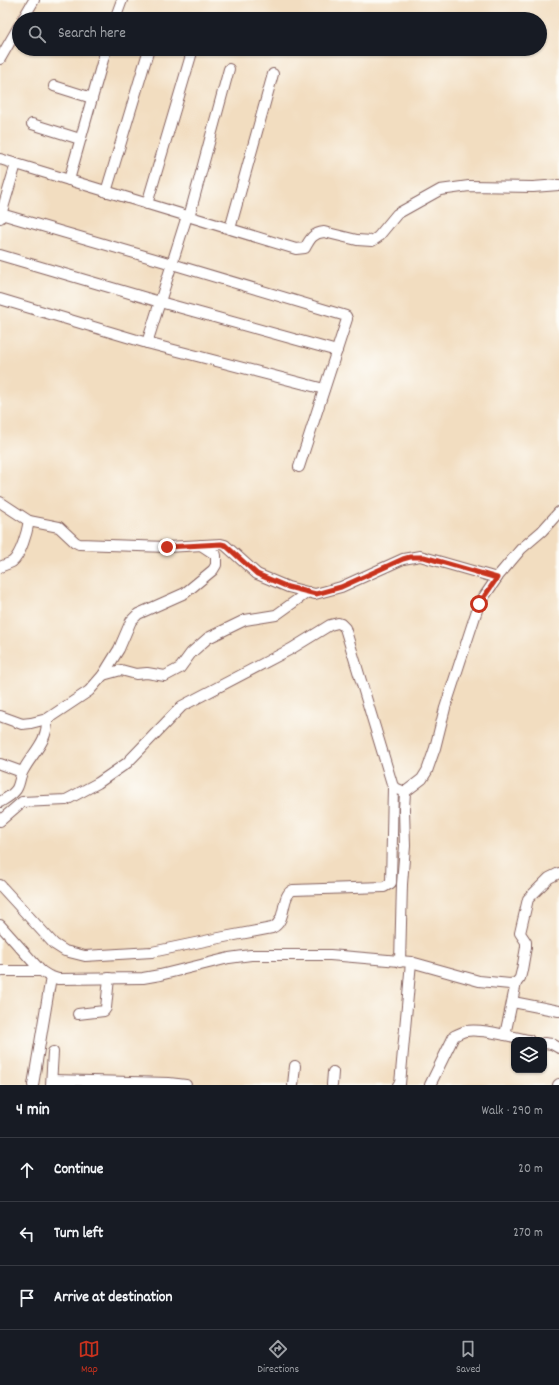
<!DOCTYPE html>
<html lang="en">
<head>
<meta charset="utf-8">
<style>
  body { margin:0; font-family:Dekko,sans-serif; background:#20242c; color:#f1f3f6 }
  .controls { position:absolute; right:12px; bottom:12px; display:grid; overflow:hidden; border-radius:8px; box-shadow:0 1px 3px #0004 }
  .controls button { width:36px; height:36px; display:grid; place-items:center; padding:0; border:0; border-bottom:1px solid #363941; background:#171b24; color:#f1f3f6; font:20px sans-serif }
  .stop { position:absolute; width:12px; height:12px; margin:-9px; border:3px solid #c8321e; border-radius:50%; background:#fff }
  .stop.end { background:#c8321e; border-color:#fff; box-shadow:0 1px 4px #0008 }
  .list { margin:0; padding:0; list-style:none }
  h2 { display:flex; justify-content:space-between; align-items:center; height:52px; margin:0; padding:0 16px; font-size:17px }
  h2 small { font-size:13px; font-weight:400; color:#9ea1a6 }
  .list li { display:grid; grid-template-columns:26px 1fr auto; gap:12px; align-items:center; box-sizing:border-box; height:64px; padding:0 16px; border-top:1px solid #363941 }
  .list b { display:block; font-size:15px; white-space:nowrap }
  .list em { font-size:13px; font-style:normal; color:#9ea1a6 }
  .icon { flex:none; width:22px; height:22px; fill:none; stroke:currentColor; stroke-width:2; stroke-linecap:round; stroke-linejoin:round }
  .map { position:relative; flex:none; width:559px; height:1085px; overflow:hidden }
  .search { position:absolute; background:#171b24; box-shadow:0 1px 3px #0004; left:12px; right:12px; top:12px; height:44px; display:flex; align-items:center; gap:10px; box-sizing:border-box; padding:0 14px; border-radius:22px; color:#9ea1a6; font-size:15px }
  .sheet { height:244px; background:#171b24 }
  nav { display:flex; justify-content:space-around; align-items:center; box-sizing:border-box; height:56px; border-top:1px solid #363941; background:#171b24; font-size:11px; color:#9ea1a6 }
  nav a { display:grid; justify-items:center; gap:2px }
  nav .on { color:#c8321e }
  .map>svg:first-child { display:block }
</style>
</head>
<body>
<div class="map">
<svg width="559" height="1085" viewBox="0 0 559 1085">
  <rect width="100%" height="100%" fill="#fdfcf7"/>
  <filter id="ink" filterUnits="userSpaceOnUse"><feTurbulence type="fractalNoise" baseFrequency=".025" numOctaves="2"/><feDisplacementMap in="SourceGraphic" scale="8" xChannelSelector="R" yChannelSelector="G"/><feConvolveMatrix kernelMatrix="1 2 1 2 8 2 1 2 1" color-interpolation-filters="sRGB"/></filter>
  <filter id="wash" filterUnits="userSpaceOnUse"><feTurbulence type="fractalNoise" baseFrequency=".012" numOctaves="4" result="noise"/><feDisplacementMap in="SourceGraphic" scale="16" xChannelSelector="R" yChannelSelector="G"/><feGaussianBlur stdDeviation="0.9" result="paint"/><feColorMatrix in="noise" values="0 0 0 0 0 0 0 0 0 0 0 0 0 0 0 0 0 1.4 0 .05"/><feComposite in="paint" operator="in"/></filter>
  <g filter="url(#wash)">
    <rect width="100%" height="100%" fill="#f2ddc0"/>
  </g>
  <g filter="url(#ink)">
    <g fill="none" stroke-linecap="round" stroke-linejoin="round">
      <defs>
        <g id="minor">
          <path d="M23,19l11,-19"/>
          <path d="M115,19l7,-19"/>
          <path d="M0,59l19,-33"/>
          <path d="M54,86l38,12"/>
          <path d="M32,124l48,15"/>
          <path d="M0,159l296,90 9,-1c5,-9 8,-15 19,-16l33,8 15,1 6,-4 19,-23 43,-24 29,-4 64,1 26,-2"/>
          <path d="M69,180l37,-131"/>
          <path d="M106,192l43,-143"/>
          <path d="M147,204l45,-152"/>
          <path d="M1,214l171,50 174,52 1,3 -48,148"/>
          <path d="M189,217l40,-148"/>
          <path d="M0,218l16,-54"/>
          <path d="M230,229l43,-155"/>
          <path d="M0,255l160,47 177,49"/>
          <path d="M0,299l147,44 177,46"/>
          <path d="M147,343l40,-127"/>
          <path d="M0,502l29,19 30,6 16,15 4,2 88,3 54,-3 4,1 32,29 31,13 27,7 26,-7 62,-28 17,-3 77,22"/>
          <path d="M0,567c4,-2 8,-3 12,-5 9,-7 15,-30 17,-41"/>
          <path d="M103,675l18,-5 15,4 11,-1 18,3 15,-8 11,-15 17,-15 37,-18 31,-5 32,-23"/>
          <path d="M0,716l22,8 9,-1 16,-4 42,-28 14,-16 16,-26 12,-28 7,-7 47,-21 28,-23 3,-5v-10l-15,-10"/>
          <path d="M0,764l22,8"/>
          <path d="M0,802c5,-3 11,-6 15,-11 5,-5 4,-14 8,-20 10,-19 25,-29 24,-52"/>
          <path d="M0,821l22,-19 44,-2 32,-17 29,-20 55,-57 109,-57 39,-24 8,-2 3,1 4,4 48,159 12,5"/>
          <path d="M0,885l54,59 11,7 20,5 67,-4 72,-15 48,-9c16,-7 8,-33 21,-38l91,-3 7,-4 2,-96"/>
          <path d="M0,925l41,46 8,5 9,3 85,-1 17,-3 69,-17 22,-3h79l81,7 68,19 31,3 6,-1 4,-5 2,-8 4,-23v-5l-6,-9 8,-34 21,-21 10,-5"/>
          <path d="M400,962l2,-78 3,-38 -1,-37 1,-17 17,-13 5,-8 8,-23 10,-40 34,-104 20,-29 22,-26 21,-18 17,-19"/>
          <path d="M0,971h41"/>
          <path d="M513,1002l46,9"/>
          <path d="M78,1014l26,-3 2,-3 3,-30"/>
          <path d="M505,1035l11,-52"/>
          <path d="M544,1043l8,1 7,4"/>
          <path d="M52,1080l117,3 17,2"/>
          <path d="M33,1085l18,-108"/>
          <path d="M51,1085l2,-33"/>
          <path d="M293,1085l2,-19"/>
          <path d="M332,1085l1,-13"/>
          <path d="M398,1085l2,-1 11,-122"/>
          <path d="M430,1085l24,-49c4,-2 8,-4 12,-5 16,-3 46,6 63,9"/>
          <path d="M558,1085l1,-1"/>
        </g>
      </defs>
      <!-- minor casing -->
      <use href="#minor" stroke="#85625f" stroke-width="12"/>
      <!-- minor -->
      <use href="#minor" stroke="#fff" stroke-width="10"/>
    </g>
  </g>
  <g fill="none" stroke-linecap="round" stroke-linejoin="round" filter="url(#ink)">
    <!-- route -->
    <path stroke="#c8321e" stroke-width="5" d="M167,547l54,-3 4,1 32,29 31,13 28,7 25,-7 62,-28 7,-2h14l73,21 -18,26"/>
  </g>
</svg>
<div class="controls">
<button><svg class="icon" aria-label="layers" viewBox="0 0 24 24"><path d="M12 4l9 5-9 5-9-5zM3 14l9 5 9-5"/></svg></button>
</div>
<div class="stop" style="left:479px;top:604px"></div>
<div class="stop end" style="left:167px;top:547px"></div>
<div class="search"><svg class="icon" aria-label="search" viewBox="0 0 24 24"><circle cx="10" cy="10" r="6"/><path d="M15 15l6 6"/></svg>Search here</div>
</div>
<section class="sheet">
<h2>4 min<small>Walk · 290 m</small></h2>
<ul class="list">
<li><svg class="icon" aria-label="ahead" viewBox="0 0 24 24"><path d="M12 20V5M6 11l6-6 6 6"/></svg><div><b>Continue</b></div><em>20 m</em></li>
<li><svg class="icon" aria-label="left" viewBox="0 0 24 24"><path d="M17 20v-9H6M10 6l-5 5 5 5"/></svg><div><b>Turn left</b></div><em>270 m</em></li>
<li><svg class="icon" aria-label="arrive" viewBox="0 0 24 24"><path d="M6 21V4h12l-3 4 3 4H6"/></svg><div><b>Arrive at destination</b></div></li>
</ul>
</section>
<nav>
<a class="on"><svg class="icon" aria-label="map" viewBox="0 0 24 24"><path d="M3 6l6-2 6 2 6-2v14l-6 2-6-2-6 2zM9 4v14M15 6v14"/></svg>Map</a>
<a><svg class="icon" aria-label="directions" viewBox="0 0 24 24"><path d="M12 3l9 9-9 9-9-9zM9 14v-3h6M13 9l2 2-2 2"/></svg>Directions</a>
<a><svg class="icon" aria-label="saved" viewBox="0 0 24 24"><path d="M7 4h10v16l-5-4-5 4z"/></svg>Saved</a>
</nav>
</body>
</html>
